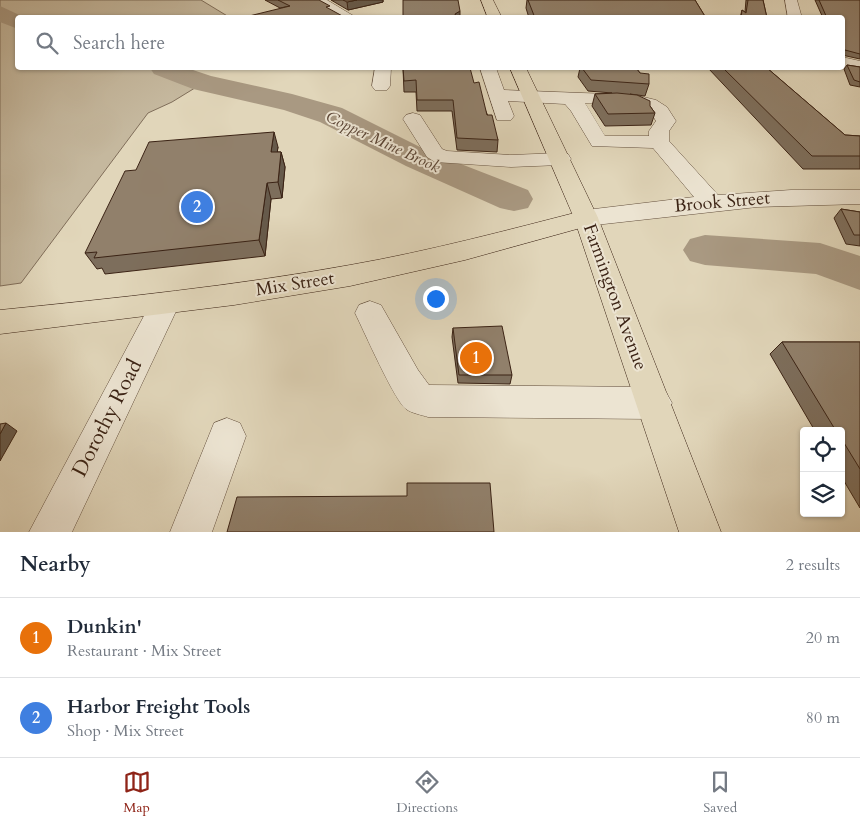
<!DOCTYPE html>
<html lang="en">
<head>
<meta charset="utf-8">
<style>
  body { margin:0; font-family:Cardo,serif; background:#f6f6f7; color:#1f2937 }
  .controls { position:absolute; right:15px; bottom:15px; display:grid; overflow:hidden; border-radius:5px; box-shadow:0 1px 4px #0004 }
  .controls button { width:45px; height:45px; display:grid; place-items:center; padding:0; border:0; border-bottom:1px solid #e0e1e3; background:#fff; color:#1f2937; font:25px sans-serif }
  .you { position:absolute; left:435px; top:298px; width:18px; height:18px; margin:-12px; border:4px solid #fff; border-radius:50%; background:#1a73e8; box-shadow:0 0 0 8px #1a73e833 }
  .badge { display:grid; place-items:center; width:32px; height:32px; border-radius:50%; background:#8f2418; color:#fff; font-size:16px; font-weight:700 }
  .pin { position:absolute; translate:-50% -50%; border:2px solid #fff; box-shadow:0 1px 5px #0006 }
  .list { margin:0; padding:0; list-style:none }
  h2 { display:flex; justify-content:space-between; align-items:center; height:65px; margin:0; padding:0 20px; font-size:21px }
  h2 small { font-size:16px; font-weight:400; color:#747a83 }
  .list li { display:grid; grid-template-columns:32px 1fr auto; gap:15px; align-items:center; box-sizing:border-box; height:80px; padding:0 20px; border-top:1px solid #e0e1e3 }
  .list b { display:block; font-size:19px; white-space:nowrap }
  .list p { margin:0; font-size:16px; white-space:nowrap; color:#747a83 }
  .list em { font-size:16px; font-style:normal; color:#747a83 }
  .icon { flex:none; width:28px; height:28px; fill:none; stroke:currentColor; stroke-width:2; stroke-linecap:round; stroke-linejoin:round }
  .map { position:relative; flex:none; width:860px; height:532px; overflow:hidden }
  .search { position:absolute; background:#fff; box-shadow:0 1px 4px #0004; left:15px; right:15px; top:15px; height:55px; display:flex; align-items:center; gap:12px; box-sizing:border-box; padding:0 18px; border-radius:5px; color:#747a83; font-size:19px }
  .sheet { height:225px; background:#fff }
  nav { display:flex; justify-content:space-around; align-items:center; box-sizing:border-box; height:70px; border-top:1px solid #e0e1e3; background:#fff; font-size:14px; color:#747a83 }
  nav a { display:grid; justify-items:center; gap:2px }
  nav .on { color:#8f2418 }
  .map>svg:first-child { display:block }
</style>
</head>
<body>
<div class="map">
<svg width="860" height="532" viewBox="0 0 860 532">
  <rect width="100%" height="100%" fill="#e1d6ba"/>
  <filter id="stains"><feTurbulence type="fractalNoise" baseFrequency=".004" numOctaves="4"/><feColorMatrix values="0 0 0 0 .2 0 0 0 0 .09 0 0 0 0 .02 0 0 0 .5 -.17"/></filter>
  <radialGradient id="worn" r=".72"><stop offset=".6" stop-color="#630" stop-opacity="0"/><stop offset="1" stop-color="#630" stop-opacity=".3"/></radialGradient>
  <!-- green -->
  <path fill="#c5b89e" stroke="#806e5a" d="M0,0h201l28,17 -211,1v50h145l40,15 -31,19 -24,11 -127,170 -21,3z"/>
  <g fill="none" stroke-linecap="round" stroke-linejoin="round">
    <!-- river -->
    <g fill="#a99982" fill-rule="evenodd">
      <path d="M0,6l26,12h-8v11l-18,-7z"/>
      <path d="M150,68h37l24,8 81,18 50,14 88,44 98,38 5,9 -5,9 -14,3 -14,-3 -94,-42 -86,-44 -36,-12 -91,-21 -39,-15z"/>
      <path d="M705,235l115,8 40,13v34l-44,-16 -111,-9 -15,-4 -7,-11 7,-11z"/>
    </g>
    <defs>
      <g id="minor">
        <path d="M311,0h16l30,18h-17z"/>
        <path d="M785,0h12l5,18h-14z"/>
        <path d="M842,57l18,4v10l-18,-4z"/>
        <path d="M375,68h16l-1,18 -3,4h-12l-3,-4z"/>
        <path d="M480,68h16l8,22 131,5 21,5 11,7 9,14 -7,10v10l49,54 73,-5h69v14l-103,3 -171,19 -9,-2 -3,-6 3,-6 9,-2 108,-13 -41,-49 -61,-2 -21,-35 -6,-7 -57,-3 6,15 -3,4h-14zM585,103c22,0 59,-5 71,18l-7,10v5h-44z"/>
        <path d="M413,113l7,2 22,34 5,2 64,4 49,-2 8,1 3,5 -3,5 -8,1 -49,2 -76,-5 -8,-5 -24,-38 3,-4z"/>
        <path d="M164,293l10,4 5,8 -107,227h-43l125,-235z"/>
        <path d="M370,301l11,4 37,65 11,15 225,2 12,5 6,11 -6,11 -12,5 -226,-2c-6,-2 -17,-4 -22,-8 -12,-9 -42,-78 -51,-96l4,-8z"/>
        <path d="M227,418l13,5 6,13 -34,96h-42l44,-109z"/>
      </g>
      <path id="major" d="M586,210l9,2 3,6 -3,6 -130,36 -115,26 -116,19 -234,29v-24c117,-12 234,-24 350,-45 80,-14 158,-35 236,-55z"/>
      <g id="highway">
        <path d="M481,0h12l9,18h-14z"/>
        <path d="M510,68h16l72,150 123,314h-42l-105,-314z"/>
      </g>
    </defs>
    <!-- minor casing -->
    <use href="#minor" stroke="#64503e" stroke-width="1"/>
    <!-- major casing -->
    <use href="#major" stroke="#3b2315" stroke-width="1"/>
    <!-- highway casing -->
    <use href="#highway" stroke="#3b2315" stroke-width="1"/>
    <!-- minor -->
    <use href="#minor" fill="#ece4d2" fill-rule="evenodd"/>
    <!-- major -->
    <use href="#major" fill="#e1d6ba" fill-rule="evenodd"/>
    <!-- highway -->
    <use href="#highway" fill="#e1d6ba" fill-rule="evenodd"/>
  </g>
  <!-- wall -->
  <g fill="#7d6e5c" stroke="#3b2315">
    <path d="M265,0h54l-39,8z"/>
    <path d="M331,0h52v2l-35,8z"/>
    <path d="M527,0h168l11,18h-177l-3,-10z"/>
    <path d="M746,0h17l4,18h-27l2,-8 3,2z"/>
    <path d="M815,0h45v59l-18,-4v-37h-19z"/>
    <path d="M847,65l13,2v20l-10,-2 -6,-16z"/>
    <path d="M403,68l71,15 24,57 -1,12 -40,-2 -5,-39h-35l-1,-19h-12z"/>
    <path d="M580,68h56l13,16 -4,12 -15,-2 20,12 5,7 -4,12 -46,1 -13,-20 3,-12 17,-1 -24,-2 -10,-14z"/>
    <path d="M708,68h59l78,67 15,1v33h-57z"/>
    <path d="M278,147l-1,5h4l4,15 -3,31 -11,1 -6,57 -160,18 -3,-6 -5,1 -12,-16z"/>
    <path d="M841,209l19,3v34l-14,-2 -12,-26z"/>
    <path d="M453,328l59,47 -2,9 -52,-1 -6,-46z"/>
    <path d="M782,342h78v166l-19,-32v-45h-26l-45,-77z"/>
  </g>
  <!-- shaded-wall -->
  <g fill="#665a4b" stroke="#3b2315">
    <path d="M357,0h26v2l-35,8 -1,-8z"/>
    <path d="M460,11v7h-5v-4z"/>
    <path d="M274,132l4,15 -3,21 -4,-16z"/>
    <path d="M281,152l4,15 -3,31 -4,-16z"/>
    <path d="M267,183l4,16 -6,57 -6,-16z"/>
    <path d="M6,423l11,8 -17,30v-27z"/>
  </g>
  <!-- building -->
  <g fill="#91806b" stroke="#3b2315">
    <path d="M278,0h41l11,6 -4,1 20,11h-105l49,-12z"/>
    <path d="M343,0h14l-10,2z"/>
    <path d="M403,0h55l2,11 -5,3 1,4h-53z"/>
    <path d="M528,0h167l11,18h-171z"/>
    <path d="M748,0h15l4,18h-26l1,-8 4,3z"/>
    <path d="M819,0h41v54l-15,-4 -2,4 -1,-36h-15z"/>
    <path d="M847,65l13,2v15l-6,-2z"/>
    <path d="M403,68h67l4,15 5,-1 8,33h5l6,25 -41,-2 -4,-38h-36l-1,-20 -12,1z"/>
    <path d="M582,68h54l4,5 9,1v10l-58,-4z"/>
    <path d="M723,68h44l78,67 15,1v20h-48z"/>
    <path d="M617,93l20,2 13,6v5l5,7 -47,1 -13,-20z"/>
    <path d="M274,132l-3,20h10l-3,30 -11,1 -8,57 -165,18 3,-6 -12,1 40,-82 11,-1 13,-28z"/>
    <path d="M841,209l19,3v23h-6z"/>
    <path d="M502,326l10,49h-53l-6,-47z"/>
    <path d="M782,342h78v127l-19,-31v-7h-5z"/>
    <path d="M6,423l-6,11v-10z"/>
    <path d="M407,483h83l4,49h-267l10,-35 170,-1z"/>
  </g>
  <g text-anchor="middle" dominant-baseline="central" stroke-width="4" stroke-linejoin="round" paint-order="stroke">
    <!-- far-water labels -->
    <g font-size="16" font-style="italic" fill="#5c4636" stroke="#ece4d2">
      <text transform="translate(383 142) rotate(25)">Copper Mine Brook</text>
    </g>
    <!-- street labels -->
    <g font-size="18" fill="#3b2315" stroke="#ece4d2">
      <text transform="translate(722 202) rotate(-5)">Brook Street</text>
      <text transform="translate(295 284) rotate(-9)">Mix Street</text>
      <text transform="translate(615 297) rotate(70)">Farmington Avenue</text>
    </g>
    <!-- near-street labels -->
    <g font-size="21" fill="#3b2315" stroke="#ece4d2">
      <text transform="translate(107 418) rotate(-63)">Dorothy Road</text>
    </g>
  </g>
  <rect width="100%" height="100%" filter="url(#stains)"/>
  <rect width="100%" height="100%" fill="url(#worn)"/>
</svg>
<div class="controls">
<button><svg class="icon" aria-label="locate" viewBox="0 0 24 24"><circle cx="12" cy="12" r="6"/><path d="M12 2v4M12 18v4M2 12h4M18 12h4"/></svg></button>
<button><svg class="icon" aria-label="layers" viewBox="0 0 24 24"><path d="M12 4l9 5-9 5-9-5zM3 14l9 5 9-5"/></svg></button>
</div>
<div class="you"></div>
<div class="pin badge" style="left:476px;top:358px;background:#e8710a">1</div>
<div class="pin badge" style="left:197px;top:207px;background:#3f7fe0">2</div>
<div class="search"><svg class="icon" aria-label="search" viewBox="0 0 24 24"><circle cx="10" cy="10" r="6"/><path d="M15 15l6 6"/></svg>Search here</div>
</div>
<section class="sheet">
<h2>Nearby<small>2 results</small></h2>
<ul class="list">
<li><span class="badge" style="background:#e8710a">1</span><div><b>Dunkin'</b><p>Restaurant · Mix Street</p></div><em>20 m</em></li>
<li><span class="badge" style="background:#3f7fe0">2</span><div><b>Harbor Freight Tools</b><p>Shop · Mix Street</p></div><em>80 m</em></li>
</ul>
</section>
<nav>
<a class="on"><svg class="icon" aria-label="map" viewBox="0 0 24 24"><path d="M3 6l6-2 6 2 6-2v14l-6 2-6-2-6 2zM9 4v14M15 6v14"/></svg>Map</a>
<a><svg class="icon" aria-label="directions" viewBox="0 0 24 24"><path d="M12 3l9 9-9 9-9-9zM9 14v-3h6M13 9l2 2-2 2"/></svg>Directions</a>
<a><svg class="icon" aria-label="saved" viewBox="0 0 24 24"><path d="M7 4h10v16l-5-4-5 4z"/></svg>Saved</a>
</nav>
</body>
</html>
